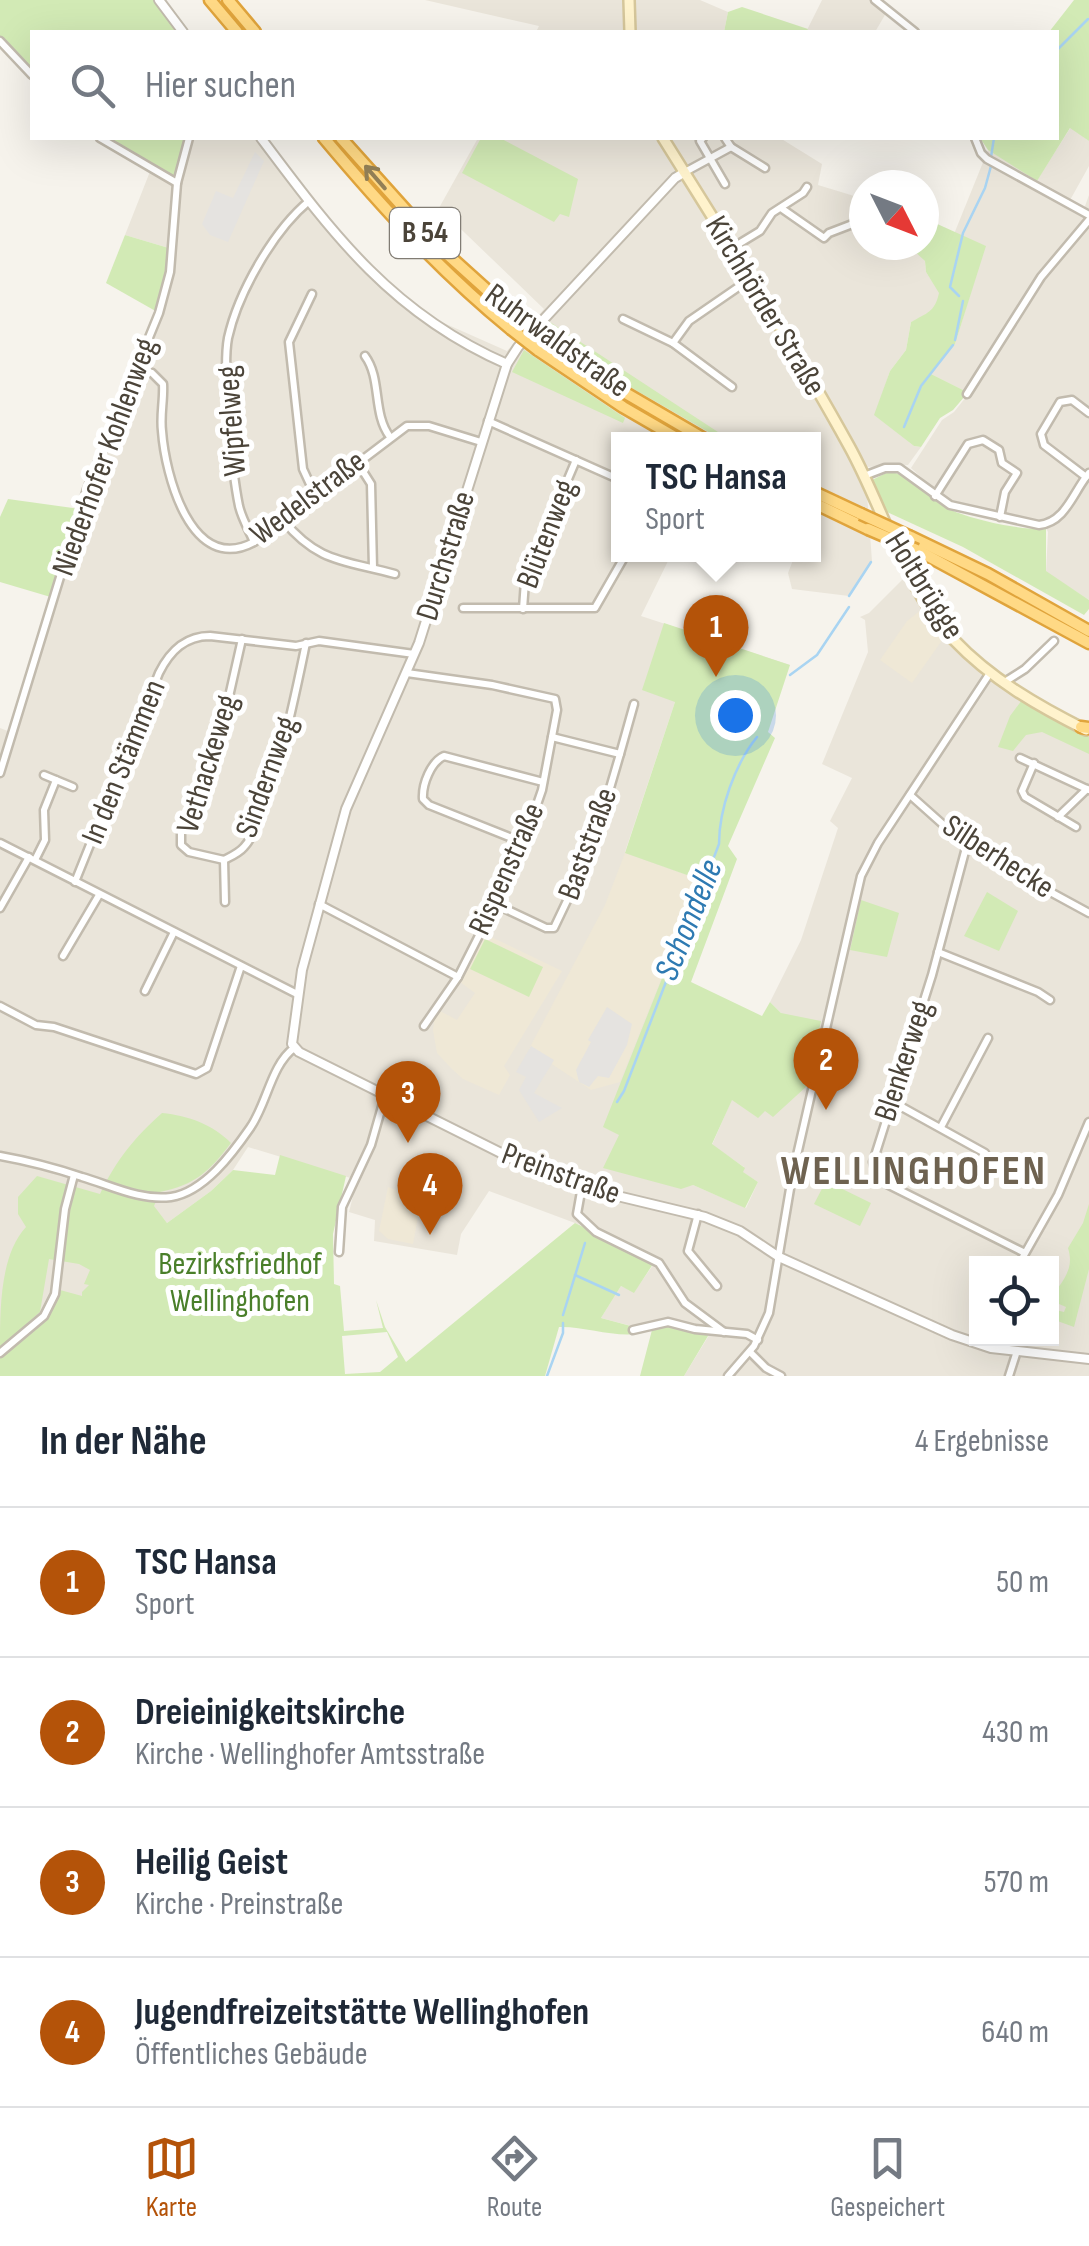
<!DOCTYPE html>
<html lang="de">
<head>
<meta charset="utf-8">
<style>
  body { margin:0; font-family:"Sofia Sans Condensed",sans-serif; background:#f6f6f7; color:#1f2937 }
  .controls { position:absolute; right:30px; bottom:30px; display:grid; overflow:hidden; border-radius:0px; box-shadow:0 10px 40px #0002 }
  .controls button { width:90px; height:90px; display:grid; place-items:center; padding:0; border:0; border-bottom:2px solid #e0e1e3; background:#fff; color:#1f2937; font:50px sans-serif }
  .compass { position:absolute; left:849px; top:170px; width:90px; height:90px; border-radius:50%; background:#fff; box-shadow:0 10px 40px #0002; rotate:132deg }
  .you { position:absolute; left:735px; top:715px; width:35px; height:35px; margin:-25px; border:8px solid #fff; border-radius:50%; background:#1a73e8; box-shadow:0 0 0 15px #1a73e833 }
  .badge { display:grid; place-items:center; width:65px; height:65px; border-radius:50%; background:#b45309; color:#fff; font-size:32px; font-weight:700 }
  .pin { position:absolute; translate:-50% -82px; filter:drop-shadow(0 2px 5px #0008) }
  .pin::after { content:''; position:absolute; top:52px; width:35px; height:30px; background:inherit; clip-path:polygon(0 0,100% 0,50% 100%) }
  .popup { position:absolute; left:611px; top:432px; width:210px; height:130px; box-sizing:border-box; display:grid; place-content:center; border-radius:0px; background:#fff; filter:drop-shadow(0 2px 8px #0005); font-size:32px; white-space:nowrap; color:#747a83 }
  .popup b { font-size:38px; color:#1f2937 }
  .popup::after { content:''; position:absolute; left:50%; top:100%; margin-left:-20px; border:20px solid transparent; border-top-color:#fff }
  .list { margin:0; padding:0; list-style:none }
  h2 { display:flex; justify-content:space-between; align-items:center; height:130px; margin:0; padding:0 40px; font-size:42px }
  h2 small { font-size:32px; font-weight:400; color:#747a83 }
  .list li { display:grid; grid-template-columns:65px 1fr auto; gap:30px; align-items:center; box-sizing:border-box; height:150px; padding:0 40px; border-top:2px solid #e0e1e3 }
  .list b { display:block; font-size:38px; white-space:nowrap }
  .list p { margin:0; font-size:32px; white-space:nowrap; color:#747a83 }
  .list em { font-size:32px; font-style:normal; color:#747a83 }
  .icon { flex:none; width:55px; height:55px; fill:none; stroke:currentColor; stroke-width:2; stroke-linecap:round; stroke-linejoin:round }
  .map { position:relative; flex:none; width:1089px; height:1376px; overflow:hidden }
  .search { position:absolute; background:#fff; box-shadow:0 10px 40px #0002; left:30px; right:30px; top:30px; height:110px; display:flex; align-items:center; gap:25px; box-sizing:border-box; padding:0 35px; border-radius:0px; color:#747a83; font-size:38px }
  .sheet { height:730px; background:#fff }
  nav { display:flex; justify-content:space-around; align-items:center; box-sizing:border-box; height:140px; border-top:2px solid #e0e1e3; background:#fff; font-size:28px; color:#747a83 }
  nav a { display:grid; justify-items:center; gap:5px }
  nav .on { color:#b45309 }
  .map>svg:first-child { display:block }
</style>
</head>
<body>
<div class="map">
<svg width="1089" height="1376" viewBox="0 0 1089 1376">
  <rect width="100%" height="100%" fill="#f6f3ec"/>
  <!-- residential -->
  <g fill="#eae5da" fill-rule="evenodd">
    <path d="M425,0h275l28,12 -4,20h-188l3,-6z"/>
    <path d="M822,0h58l9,8 -14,24h-69z"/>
    <path d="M1071,127l18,14v25l-20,36 15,7 5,-14v405l-43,-28 2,-40 -5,-11 -98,-22 -34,-31 31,-48 12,-8 12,-15 -3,-7 -32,-16 24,-30 30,-98 -31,-12 34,-84 49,30z"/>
    <path d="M189,138h72l89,115 87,67 70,31 37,-42 -105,-101 39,-70h302l42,26 -4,21 46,14v46h48l13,16 1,11 14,21 -3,13 -8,8 -18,8 -5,28 -16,21 -15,44 39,31 7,1 -13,18 -43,2 7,94 -23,35 -57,-7 -4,-16 7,-18 19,-1v-114h-196v114l53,1 -30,61 149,49 -115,37 -50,150 76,28 -97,247 16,7 63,52 10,-1 53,23 12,-26 -16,-10 2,-5 -32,-22 20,-46 25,18 24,-104 -11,-11 31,-62 37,-112 -8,-7 22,-43 -30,-14 46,-112 -3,-32 -5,-3 9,-4 36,-36 46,67 41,35 97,58v639h-405l27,-44 -68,-3 -42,-11 20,-32 13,6 19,-27 -10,-10 -52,-26 -102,-38 -28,43 -4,21 -83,-14 1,-21 -26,-8 8,-32 -109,-33 -15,23 -22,21 -44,32 -13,-16 -71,89 -83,80v-648l13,5 67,-224 79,-196 13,-64 -47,-14 26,-66zM976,1264h76v74h-76z"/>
  </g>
  <!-- education -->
  <g fill="#efe8d6">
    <path d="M922,609l21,30 -31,44 -32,-23 27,-39z"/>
    <path d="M625,853l76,27 -81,202 -29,8 -62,-41 76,-144z"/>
    <path d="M485,934l77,37 -58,95 6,9 -11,20 -36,-16 -12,-11 -14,-15 -4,-23 2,-14 5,-5 17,9 18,-27 -15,-11z"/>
    <path d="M412,1175l17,9 -8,17 -8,43 -25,-5 -9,-8 9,-44 13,5z"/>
  </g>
  <!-- green -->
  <g fill="#d2eab5" fill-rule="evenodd">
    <path d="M0,0h159l24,32h-151v43l-32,-34z"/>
    <path d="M1074,0h15v141l-19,-13 -33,53 -49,-31 -8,-12h76v-106h-7z"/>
    <path d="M742,7l66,22 -2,3h-82l4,-20z"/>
    <path d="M100,138h89l-12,45z"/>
    <path d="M481,138h19l78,41 -9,38 -9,-3 -6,8 -92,-49z"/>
    <path d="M924,218l62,28 -31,98 -24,30 32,16 2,6 -12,14 -13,8 -19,29 -7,-1 -40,-31 16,-44 16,-21 5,-28c16,-9 24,-10 28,-29l-13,-21 -1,-11 -14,-13 1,-3h12z"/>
    <path d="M125,235l47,14 -13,64 -53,-30z"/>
    <path d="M550,322l171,112 -2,4 -101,-58 -74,-52z"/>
    <path d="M524,350l101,68 -2,5 -111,-51z"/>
    <path d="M888,472c23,1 37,22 55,34 20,12 79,25 103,23v42l43,29v9l-5,6 -121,-68 -76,-35 -15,-32z"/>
    <path d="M8,499l72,10 -26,89 -54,-16v-65z"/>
    <path d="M664,623l126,42 -22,67 7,6 -47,108 9,13 -46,123 71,34 8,-14 11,11 40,8 -14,65 -34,31 -8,-6 -7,7 -26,-18 -20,44 33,24 -2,4 15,10 -13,26 -52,-23 -12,4 -78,-21 16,-33 -16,-8 98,-247 -76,-27 50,-151 -33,-12z"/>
    <path d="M1022,700l67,37v17l-47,-22 -16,3 -13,16 -15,-4 12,-31z"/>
    <path d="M987,892l31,19 -19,40 -35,-15z"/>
    <path d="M861,900l38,13 -12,44 -37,-7z"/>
    <path d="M485,939l58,28 -14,30 -59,-28z"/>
    <path d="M162,1113c27,3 50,11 69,30 -21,28 -36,42 -71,49l-6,14 13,17 44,-32 22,-21 42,5 5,-20 66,21 -13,58 1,50 6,2 4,45 39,-3 -7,-28 9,27 21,35 169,-139 68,32 10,9 -19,29 -13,-7 -20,32 41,11 25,-6 44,8 -27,45h-44l12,-46c-29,12 -62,-4 -93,-3l-14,49h-545v-19l44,-36 16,-31 22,6v-4l7,-7 -5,-1 6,-14 -11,-6 -30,-5 -9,53 -40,36c0,-39 0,-93 26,-121l-8,-13v-17l19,-21 63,18c16,-34 35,-57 62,-81zM387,1332l11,25 -18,15 -35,2 -3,-38z"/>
    <path d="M826,1181l45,22 -11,23 -46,-22z"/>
    <path d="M1089,1204v65l-15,58 -22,-8 4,-9 8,2 2,-5 -14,-6v-15l6,2c10,-14 15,-24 10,-40l15,-25z"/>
  </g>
  <!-- parking -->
  <g fill="#e5e3e0">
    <path d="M255,152l9,9 -36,81 -18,-7 -8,-11 14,-33 17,7z"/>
    <path d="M607,1007l25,17 -5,21 -18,33 -11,-2 -9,11 -10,-5 -3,-12 15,-28 -3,-2z"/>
    <path d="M531,1046l23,14 -20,33 28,15 -23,14 -20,-32 7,-13 -10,-5z"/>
  </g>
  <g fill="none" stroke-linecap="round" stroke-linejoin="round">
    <!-- stream -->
    <g stroke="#a9d4f2" stroke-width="2.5">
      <path d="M1056,51l32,-32"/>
      <path d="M991,157l3,-19"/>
      <path d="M959,296l-9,-9 13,-54 22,-45 6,-22"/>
      <path d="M955,340l8,-39"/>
      <path d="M904,427l17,-41 32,-41"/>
      <path d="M849,596l22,-34"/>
      <path d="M790,675l27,-20 32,-48"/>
      <path d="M617,1102l7,-11 95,-247c0,-35 16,-80 38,-107"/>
      <path d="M575,1275l44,20"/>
      <path d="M563,1315l22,-72"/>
      <path d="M547,1376l16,-43v-10"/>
    </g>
    <defs>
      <g id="minor">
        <path d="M875,0l40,32"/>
        <path d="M0,41l32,34"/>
        <path d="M100,138l77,45"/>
        <path d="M703,138l-3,3 25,43"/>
        <path d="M725,138l6,9"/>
        <path d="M975,138l6,15 6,6 102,56"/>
        <path d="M685,172l46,-25 34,21"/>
        <path d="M781,208l43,30 5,-5 34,-13"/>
        <path d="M732,248l28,-17 12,-18 31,-20 4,-6"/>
        <path d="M312,294l-23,48 14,127 12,26"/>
        <path d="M623,319l50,24 59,44"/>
        <path d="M673,343l16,-22 61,-42"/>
        <path d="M365,356c17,23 7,57 25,81"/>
        <path d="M138,370l14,3 11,11c1,16 -3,31 -1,47 3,43 29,145 92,111l153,-116h22l52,16"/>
        <path d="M967,394l74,-117 48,-57"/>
        <path d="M488,421l130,58"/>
        <path d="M357,462l14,22 2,84"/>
        <path d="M864,476l21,-8h14l51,37 89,20c27,-3 34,-33 50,-52"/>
        <path d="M1086,477l-42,-32 -3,-11 19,-32 12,-2 17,13"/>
        <path d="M935,496l33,-52 15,-4 16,10 3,13 15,10 -12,19 -5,25"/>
        <path d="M283,520c35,43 61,40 112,54"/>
        <path d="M254,542c-5,-12 -12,-23 -15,-36 -7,-34 -17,-136 -11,-168 10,-45 45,-107 81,-137"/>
        <path d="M463,608h132l31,-54"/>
        <path d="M523,609l2,-28 51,-121"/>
        <path d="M407,673l85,12 63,14 2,11 -15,80 -10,29 -37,85 -37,73 -34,49"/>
        <path d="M1003,683l22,-14 29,-28"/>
        <path d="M620,754l14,-50"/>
        <path d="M1020,758l69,32"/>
        <path d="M1034,763l-12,28 3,6 51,30"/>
        <path d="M0,773l87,-284 72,-176 11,-41 7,-89 12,-45"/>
        <path d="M44,775l29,12"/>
        <path d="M910,795l47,42 31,21 101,55"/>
        <path d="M1058,817l29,-28"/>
        <path d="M522,842l-93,-37 -6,-6c-1,-15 8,-37 21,-43l99,26"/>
        <path d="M0,843l297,151"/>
        <path d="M967,844l-35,131 -59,187 3,11 9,10 138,69"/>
        <path d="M35,860l10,-20 -1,-30 12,-30"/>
        <path d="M224,860l-35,-8 -8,-7v-14l40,-99 21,-93"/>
        <path d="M224,860c8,-4 15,-7 20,-13 27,-29 53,-161 62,-204"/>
        <path d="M224,860l1,42"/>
        <path d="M75,882l84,-209c11,-22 26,-37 51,-37l86,10 23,-5 95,13"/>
        <path d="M319,904l139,73"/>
        <path d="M495,904l51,24h8l39,-82 27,-92 -68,-17"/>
        <path d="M0,908l29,-51"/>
        <path d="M938,952l100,40 12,8"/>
        <path d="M63,956l36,-61"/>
        <path d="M145,991l29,-59"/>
        <path d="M0,1006l36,19 18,2 142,47 11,-6 34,-102"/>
        <path d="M891,1101l94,52"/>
        <path d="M941,1127l47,-89"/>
        <path d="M0,1156c28,5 55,12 82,21 28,8 58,24 89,20 33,-5 61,-43 79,-69 17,-24 21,-63 44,-80"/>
        <path d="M582,1186l-5,28 19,18 63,31 26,40 39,29"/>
        <path d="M698,1214l-10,37 29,35"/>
        <path d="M339,1252l3,-45 29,-62 14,-49"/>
        <path d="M1019,1264l39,-69 31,-73"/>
        <path d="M633,1330l35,-8 27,7 52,5 11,6"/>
        <path d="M750,1352l16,16 15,8"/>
        <path d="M0,1353l44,-37 11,-22 10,-85 9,-34"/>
        <path d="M728,1376l26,-30 15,-33 23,-136 69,-301 17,-33 112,-170"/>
        <path d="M1009,1376l8,-25"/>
      </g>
      <g id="tertiary">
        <path d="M159,0l24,32"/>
        <path d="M261,138c72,96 131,176 246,226"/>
        <path d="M685,172l-10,6 -157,169 -11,17 -88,279 -73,166 -44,161 -10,74 7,8 226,113 80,28 100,24 35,14 39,26 173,78 39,13 98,11"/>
      </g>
      <g id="secondary">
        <path d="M629,0l1,32"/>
        <path d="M663,138c63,101 128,203 186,308 35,63 54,140 105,194 37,39 84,66 132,90"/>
      </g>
      <g id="trunk">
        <path d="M210,0l27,32"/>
        <path d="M228,0l27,32"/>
        <path d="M324,138c58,69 117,134 187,191"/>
        <path d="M341,138l96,107 82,74"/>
        <path d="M546,340l76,51 84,49"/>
        <path d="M538,350l85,57 57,33"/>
        <path d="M814,492l47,22"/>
        <path d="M814,503l54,26"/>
        <path d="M911,537l77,37 101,57"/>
        <path d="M917,550l172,93"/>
        <path d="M1081,727l8,1"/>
      </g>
    </defs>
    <!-- minor casing -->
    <use href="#minor" stroke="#c2bbae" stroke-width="11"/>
    <!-- tertiary casing -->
    <use href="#tertiary" stroke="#c2bbae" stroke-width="12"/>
    <!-- secondary casing -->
    <use href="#secondary" stroke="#d6c79b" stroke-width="14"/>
    <!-- trunk casing -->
    <use href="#trunk" stroke="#e0a43c" stroke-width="15"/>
    <!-- minor -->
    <use href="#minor" stroke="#fff" stroke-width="6"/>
    <!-- tertiary -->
    <use href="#tertiary" stroke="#fff" stroke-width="8"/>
    <!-- secondary -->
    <use href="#secondary" stroke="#fff3cd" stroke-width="9"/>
    <!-- trunk -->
    <use href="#trunk" stroke="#ffd985" stroke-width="10"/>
    <defs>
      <g id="trunk-bridge">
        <path d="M519,319l27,21"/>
        <path d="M511,329l27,21"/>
        <path d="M861,514l50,23"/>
        <path d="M868,529l49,21"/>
      </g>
    </defs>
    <!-- trunk-bridge casing -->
    <use href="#trunk-bridge" stroke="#e0a43c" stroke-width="15" stroke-linecap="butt"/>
    <!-- trunk-bridge -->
    <use href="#trunk-bridge" stroke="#ffd985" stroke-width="10"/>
  </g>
  <!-- one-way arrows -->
  <defs><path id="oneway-shaft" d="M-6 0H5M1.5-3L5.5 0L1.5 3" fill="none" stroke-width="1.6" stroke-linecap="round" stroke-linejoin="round" transform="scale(2.5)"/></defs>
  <use stroke="#938057" href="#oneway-shaft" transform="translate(375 177) rotate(-131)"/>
  <g text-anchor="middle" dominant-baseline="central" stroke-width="10" stroke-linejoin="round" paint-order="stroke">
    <!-- shield labels -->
    <rect fill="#fff" stroke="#817c74" stroke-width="2.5" x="390" y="208" width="70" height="50" rx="8"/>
    <g font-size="30" font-weight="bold" fill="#4b4439">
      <text x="425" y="233">B 54</text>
    </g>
    <!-- street labels -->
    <g font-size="32" fill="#4b4439" stroke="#fff">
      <text transform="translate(765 306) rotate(59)">Kirchhörder Straße</text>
      <text transform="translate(557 341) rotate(36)">Ruhrwaldstraße</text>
      <text transform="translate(232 421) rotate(-94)">Wipfelweg</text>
      <text transform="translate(105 457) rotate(-70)">Niederhofer Kohlenweg</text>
      <text transform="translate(308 498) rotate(-37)">Wedelstraße</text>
      <text transform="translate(547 534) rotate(-69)">Blütenweg</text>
      <text transform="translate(446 556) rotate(-73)">Durchstraße</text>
      <text transform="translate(924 586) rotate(58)">Holtbrügge</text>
      <text transform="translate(124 762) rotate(-68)">In den Stämmen</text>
      <text transform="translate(208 764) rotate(-73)">Vethackeweg</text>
      <text transform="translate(267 777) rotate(-70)">Sindernweg</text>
      <text transform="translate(588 844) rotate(-70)">Baststraße</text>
      <text transform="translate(998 857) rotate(33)">Silberhecke</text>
      <text transform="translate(507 869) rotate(-66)">Rispenstraße</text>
      <text transform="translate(904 1061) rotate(-72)">Blenkerweg</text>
      <text transform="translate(561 1174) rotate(20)">Preinstraße</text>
    </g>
    <!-- park labels -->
    <g font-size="32" fill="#4a7f2a" stroke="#fff">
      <text x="240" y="1264">Bezirksfriedhof<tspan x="240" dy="37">Wellinghofen</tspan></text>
    </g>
    <!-- water labels -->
    <g font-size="35" font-style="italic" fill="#2e7ab2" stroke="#fff">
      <text transform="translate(689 920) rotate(-68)">Schondelle</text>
    </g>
    <!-- district labels -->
    <g font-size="42" font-weight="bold" letter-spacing="2.5" fill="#6e6250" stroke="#fff">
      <text x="914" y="1171">WELLINGHOFEN</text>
    </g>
  </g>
</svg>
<div class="controls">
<button><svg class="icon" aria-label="locate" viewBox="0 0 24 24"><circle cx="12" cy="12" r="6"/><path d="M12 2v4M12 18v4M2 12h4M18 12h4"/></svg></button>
</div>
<svg class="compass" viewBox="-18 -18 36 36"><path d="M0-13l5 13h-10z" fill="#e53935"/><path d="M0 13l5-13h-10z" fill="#747a83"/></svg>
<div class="you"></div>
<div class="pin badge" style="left:716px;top:677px">1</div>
<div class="popup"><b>TSC Hansa</b>Sport</div>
<div class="pin badge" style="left:826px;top:1110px">2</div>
<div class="pin badge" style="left:408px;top:1143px">3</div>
<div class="pin badge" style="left:430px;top:1235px">4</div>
<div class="search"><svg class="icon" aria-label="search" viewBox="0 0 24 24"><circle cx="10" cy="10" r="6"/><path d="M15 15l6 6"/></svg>Hier suchen</div>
</div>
<section class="sheet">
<h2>In der Nähe<small>4 Ergebnisse</small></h2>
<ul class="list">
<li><span class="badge">1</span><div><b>TSC Hansa</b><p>Sport</p></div><em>50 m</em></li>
<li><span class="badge">2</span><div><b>Dreieinigkeitskirche</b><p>Kirche · Wellinghofer Amtsstraße</p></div><em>430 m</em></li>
<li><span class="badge">3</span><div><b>Heilig Geist</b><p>Kirche · Preinstraße</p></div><em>570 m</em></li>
<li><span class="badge">4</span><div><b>Jugendfreizeitstätte Wellinghofen</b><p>Öffentliches Gebäude</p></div><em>640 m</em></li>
</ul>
</section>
<nav>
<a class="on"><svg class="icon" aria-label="map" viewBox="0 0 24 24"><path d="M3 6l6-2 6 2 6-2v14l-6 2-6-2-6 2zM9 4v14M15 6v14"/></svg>Karte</a>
<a><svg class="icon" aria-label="directions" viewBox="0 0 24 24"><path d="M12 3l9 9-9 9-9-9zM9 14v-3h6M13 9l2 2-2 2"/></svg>Route</a>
<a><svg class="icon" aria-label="saved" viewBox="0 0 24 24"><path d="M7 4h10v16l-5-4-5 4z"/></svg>Gespeichert</a>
</nav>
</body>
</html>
